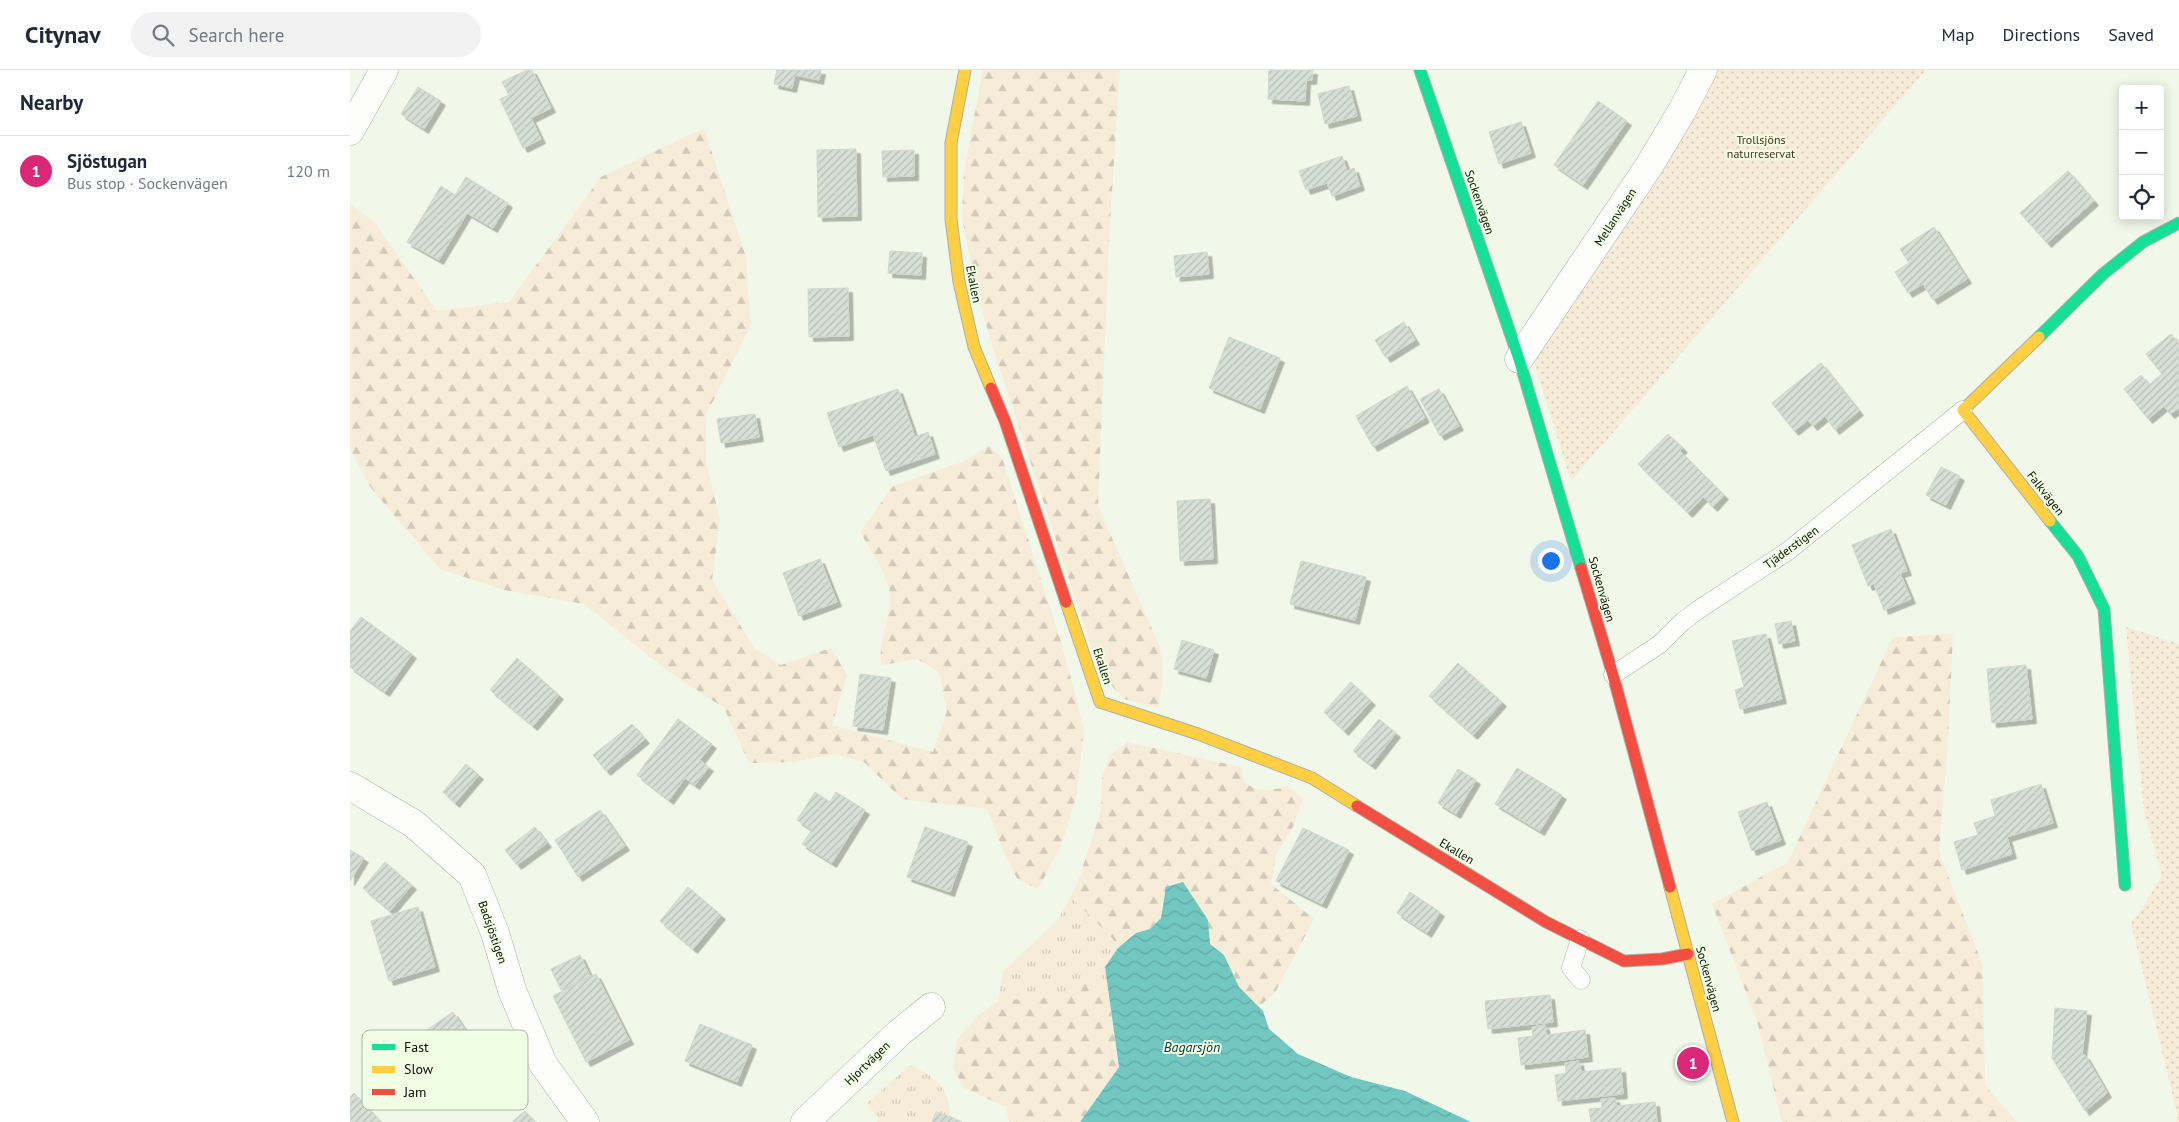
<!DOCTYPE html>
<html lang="en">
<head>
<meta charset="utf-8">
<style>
  body { margin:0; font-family:"PT Sans",sans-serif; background:#f2f2f3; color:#1f2937 }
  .controls { position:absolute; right:15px; top:15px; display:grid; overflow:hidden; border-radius:5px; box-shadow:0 2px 12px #0003 }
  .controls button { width:45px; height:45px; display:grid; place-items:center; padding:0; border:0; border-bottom:1px solid #e0e1e3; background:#fff; color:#1f2937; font:25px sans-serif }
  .you { position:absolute; left:1200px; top:490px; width:18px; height:18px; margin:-12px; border:4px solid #fff; border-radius:50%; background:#1a73e8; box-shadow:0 0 0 8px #1a73e833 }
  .badge { display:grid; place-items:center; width:32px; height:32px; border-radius:50%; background:#db2777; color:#fff; font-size:16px; font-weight:700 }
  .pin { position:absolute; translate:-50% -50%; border:2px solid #fff; box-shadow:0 1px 5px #0006 }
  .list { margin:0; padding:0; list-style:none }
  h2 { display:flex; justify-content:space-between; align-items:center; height:65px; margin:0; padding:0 20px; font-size:21px }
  h2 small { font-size:16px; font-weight:400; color:#747a83 }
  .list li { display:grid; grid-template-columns:32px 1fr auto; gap:15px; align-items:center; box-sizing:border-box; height:70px; padding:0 20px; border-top:1px solid #e0e1e3 }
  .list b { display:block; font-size:19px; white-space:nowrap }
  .list p { margin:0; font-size:16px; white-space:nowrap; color:#747a83 }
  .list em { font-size:16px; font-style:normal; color:#747a83 }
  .icon { flex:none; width:28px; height:28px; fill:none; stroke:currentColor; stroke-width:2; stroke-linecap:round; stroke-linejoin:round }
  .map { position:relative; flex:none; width:1829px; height:1052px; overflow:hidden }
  header { display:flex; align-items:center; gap:30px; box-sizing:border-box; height:70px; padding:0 25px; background:#fff; border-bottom:1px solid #e0e1e3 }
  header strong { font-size:24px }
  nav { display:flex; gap:28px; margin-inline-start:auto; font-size:18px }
  .search { width:350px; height:45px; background:#f2f2f3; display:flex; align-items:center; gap:12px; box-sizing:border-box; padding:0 18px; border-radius:28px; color:#747a83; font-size:19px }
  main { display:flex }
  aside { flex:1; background:#fff }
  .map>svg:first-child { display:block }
</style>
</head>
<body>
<header>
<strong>Citynav</strong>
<div class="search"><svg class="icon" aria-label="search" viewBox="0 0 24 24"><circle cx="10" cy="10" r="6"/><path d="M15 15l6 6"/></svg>Search here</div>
<nav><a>Map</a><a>Directions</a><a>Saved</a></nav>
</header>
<main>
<aside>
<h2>Nearby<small></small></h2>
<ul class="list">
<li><span class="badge">1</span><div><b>Sjöstugan</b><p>Bus stop · Sockenvägen</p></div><em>120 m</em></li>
</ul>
</aside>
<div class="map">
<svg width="1829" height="1052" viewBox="0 0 1829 1052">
  <defs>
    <pattern id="grass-tufts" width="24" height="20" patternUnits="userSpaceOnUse" patternTransform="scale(1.25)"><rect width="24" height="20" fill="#f7ecd8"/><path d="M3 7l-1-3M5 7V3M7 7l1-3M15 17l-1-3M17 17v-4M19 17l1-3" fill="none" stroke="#d2c9b8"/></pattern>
    <pattern id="forest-firs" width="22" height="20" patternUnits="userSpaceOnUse" patternTransform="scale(1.25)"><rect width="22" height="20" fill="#f7ecd8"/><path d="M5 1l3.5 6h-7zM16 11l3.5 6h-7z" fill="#d2c9b8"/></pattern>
    <pattern id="park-dots" width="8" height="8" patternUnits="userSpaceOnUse" patternTransform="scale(1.25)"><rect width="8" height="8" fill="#f7ecd8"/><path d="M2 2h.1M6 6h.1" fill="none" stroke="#d2c9b8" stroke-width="1.8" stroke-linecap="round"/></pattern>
    <pattern id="water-waves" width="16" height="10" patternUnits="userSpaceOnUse" patternTransform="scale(1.25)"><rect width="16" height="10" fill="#72c7c1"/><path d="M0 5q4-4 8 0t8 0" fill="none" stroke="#61aaa4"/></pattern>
    <pattern id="building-hatch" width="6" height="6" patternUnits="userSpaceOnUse" patternTransform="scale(1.25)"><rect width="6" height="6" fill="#d7e0d7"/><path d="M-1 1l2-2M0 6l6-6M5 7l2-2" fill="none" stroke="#b7bfb7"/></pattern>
    <filter id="shadow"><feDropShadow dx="4.5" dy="4.5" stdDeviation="0" flood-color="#0004"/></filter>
  </defs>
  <rect width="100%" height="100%" fill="#f1f8ea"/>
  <!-- grass -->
  <g fill="url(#grass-tufts)">
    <path d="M721,827l41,41 6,10 -13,19 2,16c-17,-2 -27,0 -39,13l-70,5 5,-30 53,-49z"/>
    <path d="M560,995c26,11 39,24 41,52l-15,-5 -4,10h-55l1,-4 -11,-15z"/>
  </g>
  <!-- forest -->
  <g fill="url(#forest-firs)">
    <path d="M633,0h137l-10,152 -12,284 62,141 3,25 -4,36 -35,-9 -11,-12 -18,-28 -100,-305 -19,-64 -14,-72 2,-47z"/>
    <path d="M354,58l42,129 5,68 -45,90v47l14,58 -8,60 43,69 26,16 50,-17 16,27 -15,50 101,27 14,-41 -8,-39 -22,-13 -35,6c-6,-16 9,-48 8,-69 -1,-19 -20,-47 -30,-64l33,-46 69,-24 27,-16 13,12 60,187 22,84 -8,69 -15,48 -23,43 -20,-9 -13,-25 -18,-46 -85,-10 -38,-37 -29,-8 -42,8 -44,1 -25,-55 -56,-37 -84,-67 -80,-14 -64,-21 -69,-81 -21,-39v-245l25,19 62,88 72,-9 92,-125z"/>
    <path d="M1603,564l-5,108 -9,110 44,114 2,119 32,37h-235l-25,-101 -45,-117 76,-42 105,-225z"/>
    <path d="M777,672l114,25c1,3 1,9 2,12 8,14 32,12 44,7l16,13 -9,26 -18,30 -5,29 43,35 -38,72 -17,16 -20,-20 -15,-32 -15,-11 -1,-24 -47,-18v16l-11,11 -14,4 -18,15 -6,-10 -41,-41 8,-18 22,-69 1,-32 7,-22z"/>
    <path d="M742,911l15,2 12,84 -39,55h-71l-3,-15 -42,-19 -11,-20 4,-29 21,-23 20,-15 70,-5 9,-9z"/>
  </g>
  <!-- park -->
  <g fill="url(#park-dots)">
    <path d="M1368,0h208l-355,411 -37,-119 101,-154z"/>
    <path d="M1776,557l53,17v478h-3l2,-5 -47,-194 10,-13 21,-35 -18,-64z"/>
  </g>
  <!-- water -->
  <path fill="url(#water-waves)" d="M833,812l25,38 2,24 14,11 15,32 24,24 6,18 29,25 53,23 54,14 66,31h-391l39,-55 -14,-100 13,-19 18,-15 14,-4 11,-11 5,-31z"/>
  <!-- building -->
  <g fill="url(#building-hatch)" stroke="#cfd7ce" filter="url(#shadow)">
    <path d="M177,0h5l19,38 -20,10 10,21 -18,9 -23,-49 9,-4 -7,-13z"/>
    <path d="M427,0h44l-2,10 -24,-5 -3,13 -18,-4z"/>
    <path d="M919,0h44l-1,10h-6l-1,21 -37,-2z"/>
    <path d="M999,16l8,30 -32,8 -7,-30z"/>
    <path d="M68,17l23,14 -17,28 -23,-15z"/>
    <path d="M1248,31l29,20 -44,64 -29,-20z"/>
    <path d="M1171,52l10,31 -32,11 -10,-32z"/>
    <path d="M506,79l1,67 -39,1 -1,-67z"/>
    <path d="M564,80v26l-31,1 -1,-26z"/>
    <path d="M992,86l5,15 7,-3 6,18 -28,10 -5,-13 -21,7 -7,-19z"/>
    <path d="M1718,101l26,30 -47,42 -27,-30z"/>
    <path d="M116,107l42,26 -15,25 -26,-15 -28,47 -32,-18 34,-56 14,9z"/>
    <path d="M1584,157l33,52 -34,21 -10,-16 -15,9 -13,-21 14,-9 -9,-14z"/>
    <path d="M540,181l32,2 -1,22 -33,-2z"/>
    <path d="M857,182l2,22 -33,3 -2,-21z"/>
    <path d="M498,218l1,48 -40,1 -1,-48z"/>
    <path d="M1054,252l11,18 -29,18 -11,-18z"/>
    <path d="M1821,264l8,10v64l-9,6 -6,-8 -16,13 -24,-30 17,-14 8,10 13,-11 -16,-20z"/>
    <path d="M879,267l51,21 -20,51 -51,-21z"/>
    <path d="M1471,293l38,48 -24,19 -10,-14 -12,10 -5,-6 -14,11 -22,-28z"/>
    <path d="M1057,316l18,32 -52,29 -17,-31z"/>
    <path d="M548,319l17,48 13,-5 7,22 -49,17 -13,-36 -34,12 -12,-34z"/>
    <path d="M1089,319l20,37 -19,10 -20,-37z"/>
    <path d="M405,344l4,23 -38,6 -4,-24z"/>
    <path d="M1318,364l15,14 -3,3 44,44 -11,12 -10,-10 -15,16 -50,-49z"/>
    <path d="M1591,397l19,9 -14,29 -20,-10z"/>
    <path d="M860,429l3,60 -33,2 -3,-60z"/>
    <path d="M1541,459l16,42 -7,2 11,26 -27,11 -10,-26 -6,2 -16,-41z"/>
    <path d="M470,489l17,43 -38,14 -16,-43z"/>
    <path d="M951,491l65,16 -11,43 -65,-16z"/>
    <path d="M11,547l51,37 -27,38 -35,-25v-36z"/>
    <path d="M1441,551l4,20 -16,3 -4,-20z"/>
    <path d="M1416,564l16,65 -42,10 -5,-19 9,-3 -12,-46z"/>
    <path d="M832,570l32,10 -8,28 -32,-9z"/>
    <path d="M167,588l42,37 -26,31 -43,-36z"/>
    <path d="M1108,593l44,39 -29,33 -44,-39z"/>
    <path d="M1676,595l6,54 -40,4 -5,-54z"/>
    <path d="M510,604l31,4 -8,52 -30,-4z"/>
    <path d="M1001,612l20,19 -27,30 -20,-19z"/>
    <path d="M328,649l34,25 -12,16 9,7 -14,18 -10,-7 -16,22 -32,-25z"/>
    <path d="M1029,649l17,14 -25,32 -18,-14z"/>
    <path d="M282,654l13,15 -39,32 -13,-16z"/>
    <path d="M116,694l13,11 -24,28 -12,-11z"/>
    <path d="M1167,698l45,27 -22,36 -45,-27z"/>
    <path d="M1108,699l18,11 -20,34 -18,-11z"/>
    <path d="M1691,714l12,39 -46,14 5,17 -50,16 -8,-28 24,-7 -4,-12 21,-7 -4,-16z"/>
    <path d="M465,722l15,10 6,-10 29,18 -33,53 -30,-19 10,-14 -15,-10z"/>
    <path d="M1417,732l14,38 -29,11 -14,-39z"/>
    <path d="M250,740l25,36 -47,31 -23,-37z"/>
    <path d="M185,757l12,16 -30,22 -12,-15z"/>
    <path d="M575,757l43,15 -18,50 -43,-15z"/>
    <path d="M953,758l46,22 -27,54 -46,-23z"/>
    <path d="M0,780l14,8 -14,23z"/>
    <path d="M35,792l27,23 -22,26 -27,-23z"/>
    <path d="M338,817l33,28 -28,34 -33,-28z"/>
    <path d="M1060,822l30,20 -13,21 -30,-20z"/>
    <path d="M68,837l17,60 -46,14 -18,-60z"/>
    <path d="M230,885l10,21 -29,14 -10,-21z"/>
    <path d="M246,904l33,66 -43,22 -33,-66z"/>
    <path d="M1200,925l3,27 -65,7 -3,-28z"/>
    <path d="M1705,938l32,3 -5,44h3l22,38 -22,18 -33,-53z"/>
    <path d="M103,942l32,47 -38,26 -32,-47z"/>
    <path d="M350,954l52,21 -15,37 -52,-21z"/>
    <path d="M1195,955l1,10 39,-5 3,27 -67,8 -3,-27 15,-2 -1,-9z"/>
    <path d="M1229,991l2,11 40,-4 2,26 -65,7 -3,-26 11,-2 -1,-10z"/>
    <path d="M4,1023l27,29h-31v-25z"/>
    <path d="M1265,1028l1,8 39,-4 2,20h-66l-2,-13 13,-1 -1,-9z"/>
    <path d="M175,1041l10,11h-23z"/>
    <path d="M586,1042l15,5 11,5h-30z"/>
  </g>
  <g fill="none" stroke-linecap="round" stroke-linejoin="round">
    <defs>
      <g id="lane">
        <path d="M1263,605l47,-31 22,-22 16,-12 90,-59 175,-141"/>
        <path d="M1230,869l-9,29 10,12"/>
      </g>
      <g id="street">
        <path d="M0,61l34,-61"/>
        <path d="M1169,289l130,-193 33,-55 21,-41"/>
        <path d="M0,716l64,38 58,51 23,58 17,57 31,74 42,58"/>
        <path d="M455,1052l94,-89 32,-26"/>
      </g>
      <g id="fast">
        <path d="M1070,0l99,289 62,209"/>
        <path d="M1689,267l64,-63 40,-32 36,-19"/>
        <path d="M1700,451l28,35 26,53 21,276"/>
      </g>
      <g id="slow">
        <path d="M615,0l-14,73v76l8,63 15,65 17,41"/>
        <path d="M1689,267l-76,73 87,111"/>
        <path d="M716,532l34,100 98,32 114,44 45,28"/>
        <path d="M1320,817l63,235"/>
      </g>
      <g id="jam">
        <path d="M641,318l14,33 61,181"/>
        <path d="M1231,498l32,107 57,212"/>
        <path d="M1007,736l189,116 78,39 38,-2 26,-5"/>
      </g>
    </defs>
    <!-- lane casing -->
    <use href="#lane" stroke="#acb1a6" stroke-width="19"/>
    <!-- street casing -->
    <use href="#street" stroke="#acb1a6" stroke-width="29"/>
    <!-- fast casing -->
    <use href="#fast" stroke="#acb1a6" stroke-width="13"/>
    <!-- slow casing -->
    <use href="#slow" stroke="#acb1a6" stroke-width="13"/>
    <!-- jam casing -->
    <use href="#jam" stroke="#acb1a6" stroke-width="13"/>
    <!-- lane -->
    <use href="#lane" stroke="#fdfefc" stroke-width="18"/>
    <!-- street -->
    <use href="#street" stroke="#fdfefc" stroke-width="28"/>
    <!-- fast -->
    <use href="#fast" stroke="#16e098" stroke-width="11"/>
    <!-- slow -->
    <use href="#slow" stroke="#ffcf43" stroke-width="11"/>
    <!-- jam -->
    <use href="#jam" stroke="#f24e42" stroke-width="11"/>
  </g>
  <g text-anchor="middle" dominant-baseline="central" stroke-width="4" stroke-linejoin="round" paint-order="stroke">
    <!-- park labels -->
    <g font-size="12" fill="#4b3318" stroke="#f0fee4">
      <text x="1411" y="69">Trollsjöns<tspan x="1411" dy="14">naturreservat</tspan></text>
    </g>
    <!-- street labels -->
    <g font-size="12" fill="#0a0e06" stroke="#f0fee4">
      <text transform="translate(1130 132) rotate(71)">Sockenvägen</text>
      <text transform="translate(1265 147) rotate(-57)">Mellanvägen</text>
      <text transform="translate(624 214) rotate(79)">Ekallen</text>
      <text transform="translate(1696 423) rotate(52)">Falkvägen</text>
      <text transform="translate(1441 477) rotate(-36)">Tjäderstigen</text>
      <text transform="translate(1252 519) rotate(74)">Sockenvägen</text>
      <text transform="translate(753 596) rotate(72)">Ekallen</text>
      <text transform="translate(1107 781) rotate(31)">Ekallen</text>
      <text transform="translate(143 862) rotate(71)">Badsjöstigen</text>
      <text transform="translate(1359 909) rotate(75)">Sockenvägen</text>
      <text transform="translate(517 993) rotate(-44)">Hjortvägen</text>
    </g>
    <!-- water labels -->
    <g font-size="14" font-style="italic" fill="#003938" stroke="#f0fee4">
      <text x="842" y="977">Bagarsjön</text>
    </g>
  </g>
  <!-- legend -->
  <rect x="12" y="960" width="166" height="80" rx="8" fill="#f0fee4" stroke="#abb6a1" stroke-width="1"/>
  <rect x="22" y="974" width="23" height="6" fill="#16e098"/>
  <rect x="22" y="996" width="23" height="7" fill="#ffcf43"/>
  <rect x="22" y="1019" width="23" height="6" fill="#f24e42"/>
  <g font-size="14" fill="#0a0e06">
    <text x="54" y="982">Fast</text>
    <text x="54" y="1004">Slow</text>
    <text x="54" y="1027">Jam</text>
  </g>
</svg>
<div class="controls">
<button>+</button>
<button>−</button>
<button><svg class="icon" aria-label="locate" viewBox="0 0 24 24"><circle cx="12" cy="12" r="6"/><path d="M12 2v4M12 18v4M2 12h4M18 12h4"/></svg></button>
</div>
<div class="you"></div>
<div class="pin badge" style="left:1343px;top:993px">1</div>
</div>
</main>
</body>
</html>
